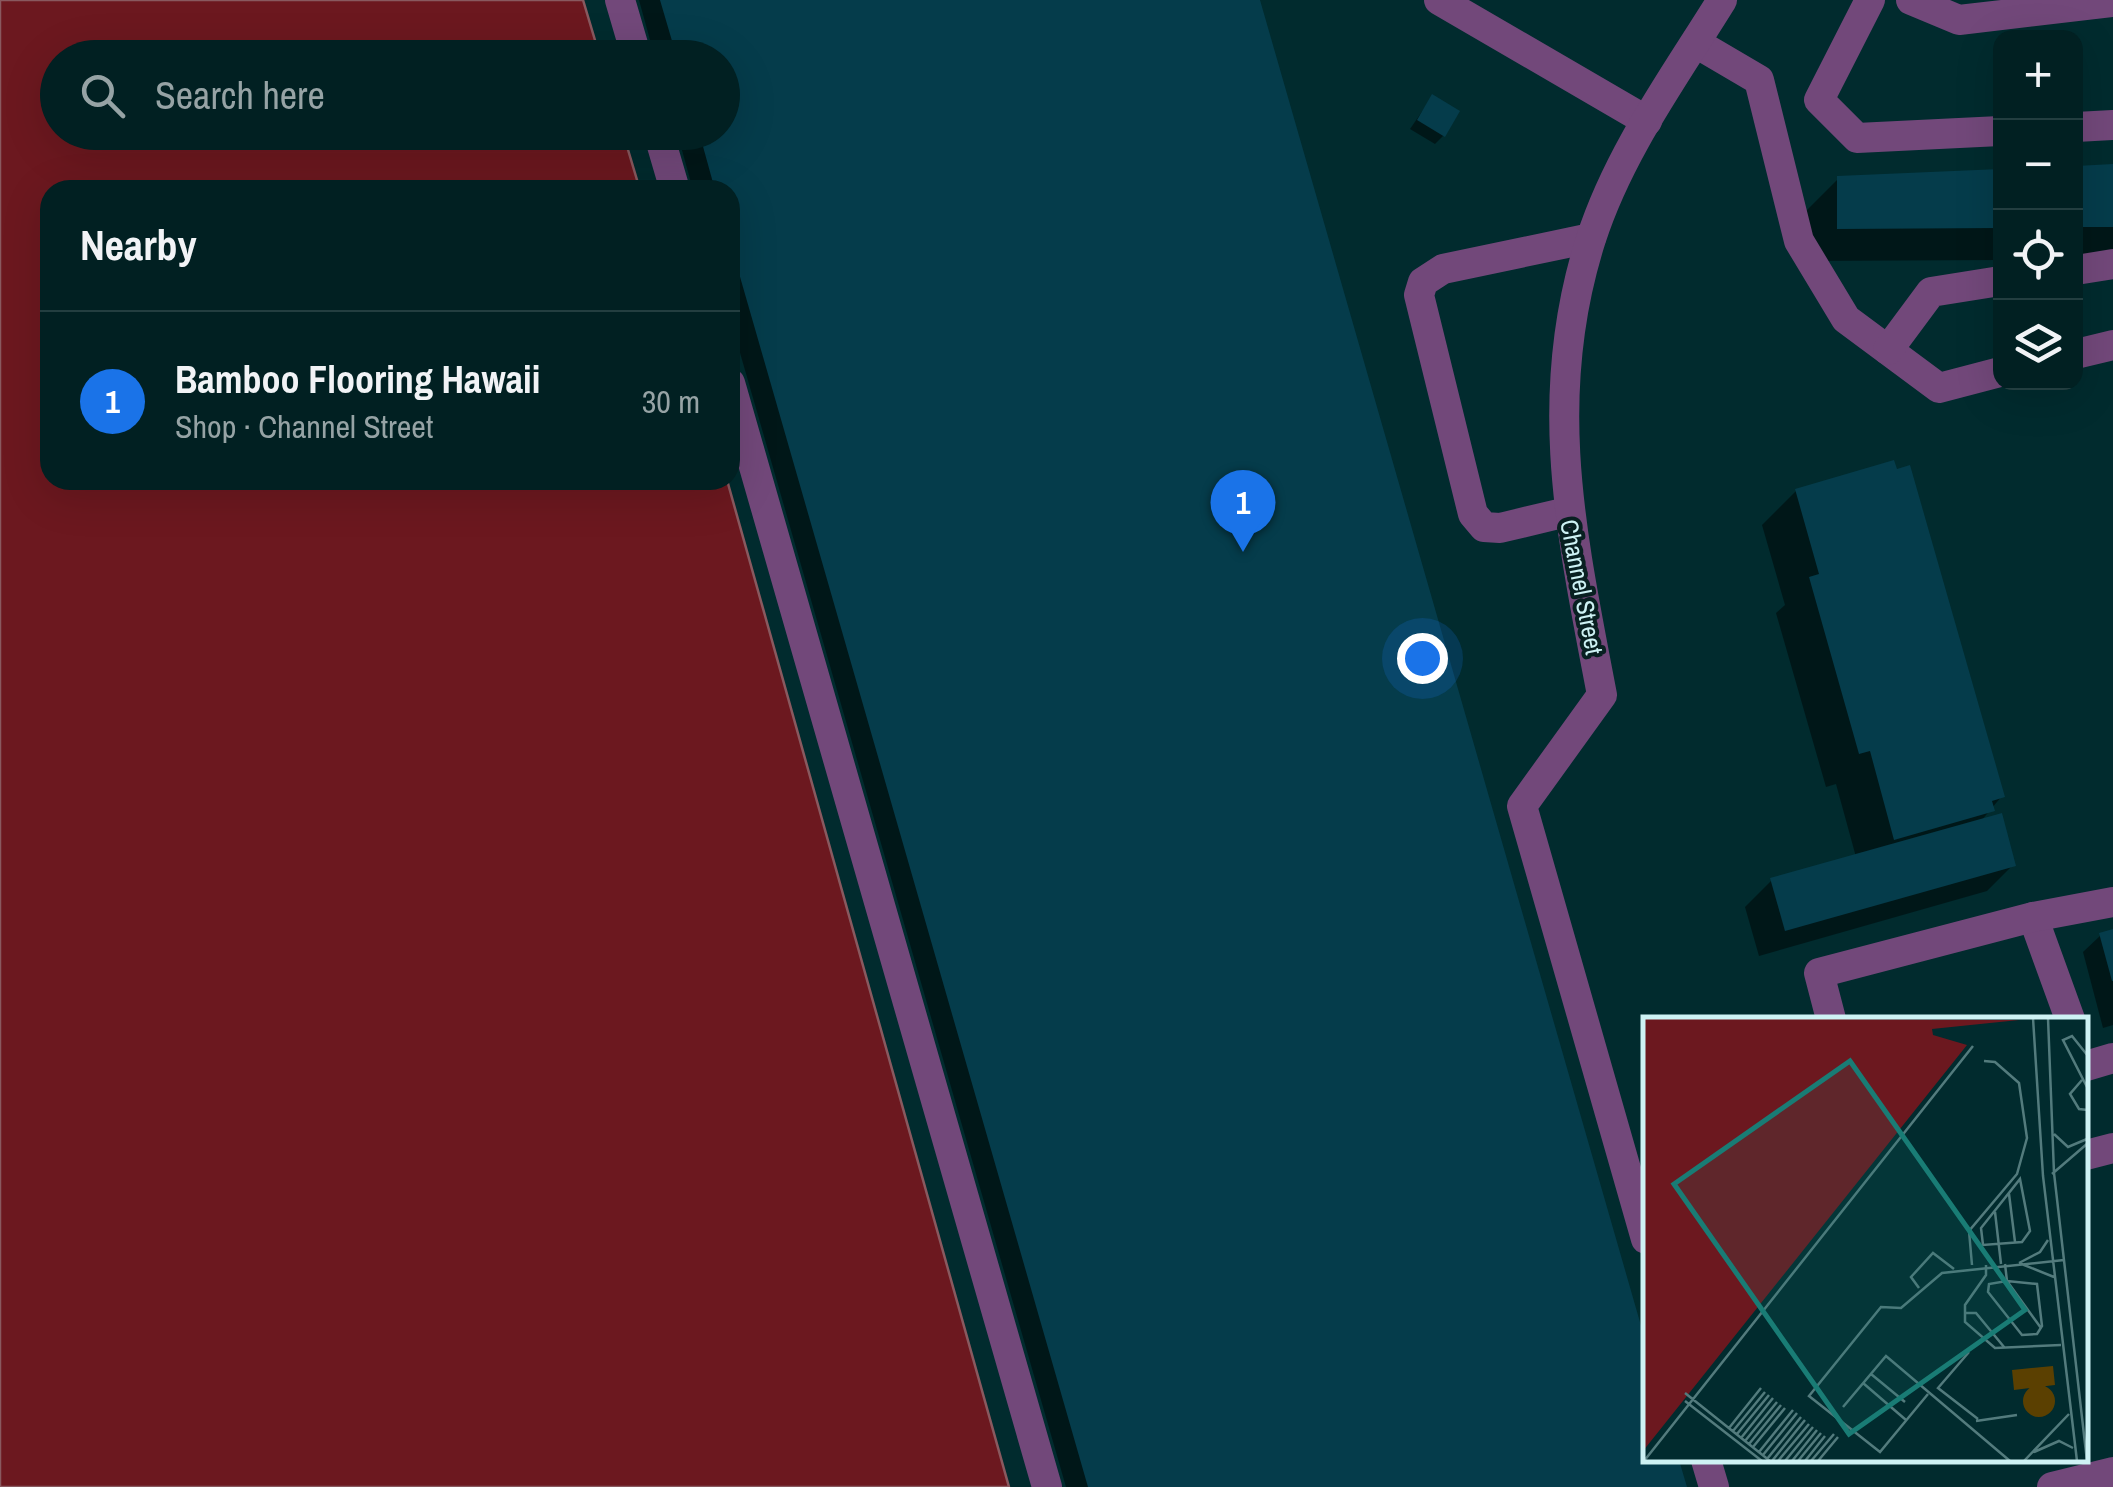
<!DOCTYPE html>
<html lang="en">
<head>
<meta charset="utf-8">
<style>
  body { margin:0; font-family:"Archivo Narrow",sans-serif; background:#0f2d2f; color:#f1f3f6 }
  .controls { position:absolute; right:30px; top:30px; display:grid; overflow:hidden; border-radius:20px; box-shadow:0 10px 40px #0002 }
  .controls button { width:90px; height:90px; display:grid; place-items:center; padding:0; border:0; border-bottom:2px solid #233e40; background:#012022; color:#f1f3f6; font:50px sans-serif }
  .you { position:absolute; left:1422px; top:658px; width:35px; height:35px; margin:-25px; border:8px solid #fff; border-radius:50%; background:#1a73e8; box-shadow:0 0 0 15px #1a73e833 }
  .badge { display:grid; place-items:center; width:65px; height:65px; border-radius:50%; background:#1a73e8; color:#fff; font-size:32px; font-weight:700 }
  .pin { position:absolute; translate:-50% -82px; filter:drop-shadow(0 2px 5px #0008) }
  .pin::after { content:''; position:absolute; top:52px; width:35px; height:30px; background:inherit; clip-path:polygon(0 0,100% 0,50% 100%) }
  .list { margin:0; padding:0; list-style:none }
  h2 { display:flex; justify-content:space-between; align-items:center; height:130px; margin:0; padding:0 40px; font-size:42px }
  h2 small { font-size:32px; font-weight:400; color:#96a3a5 }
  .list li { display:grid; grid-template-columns:65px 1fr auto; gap:30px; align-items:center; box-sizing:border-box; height:180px; padding:0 40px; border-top:2px solid #233e40 }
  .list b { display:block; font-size:38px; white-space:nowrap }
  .list p { margin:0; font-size:32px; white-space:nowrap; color:#96a3a5 }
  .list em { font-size:32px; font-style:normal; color:#96a3a5 }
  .icon { flex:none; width:55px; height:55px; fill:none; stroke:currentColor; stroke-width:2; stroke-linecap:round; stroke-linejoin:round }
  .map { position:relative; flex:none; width:2113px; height:1487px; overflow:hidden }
  .search { position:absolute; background:#012022; box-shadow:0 10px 40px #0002; left:40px; top:40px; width:700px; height:110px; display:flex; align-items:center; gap:25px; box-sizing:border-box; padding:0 35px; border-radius:55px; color:#96a3a5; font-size:38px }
  .panel { position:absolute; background:#012022; box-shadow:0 10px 40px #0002; left:40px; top:180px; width:700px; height:310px; border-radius:30px }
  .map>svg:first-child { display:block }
</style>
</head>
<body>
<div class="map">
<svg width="2113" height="1487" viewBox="0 0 2113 1487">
  <rect width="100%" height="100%" fill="#012b2e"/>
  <!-- water -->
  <path fill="#6c181f" stroke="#89595f" stroke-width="2.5" d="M0,0h583l17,57 -542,1v74l565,1 17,57h-590v290h677l282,1007h-1009z"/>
  <!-- shadow -->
  <g fill="#0007">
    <path d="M639,0h619l388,1460h30l8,27h-618l-336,-1169v-128h-37l-16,-58h45v-74h-67z"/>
    <path d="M1432,97l11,39 -8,8 -25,-15z"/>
    <path d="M2113,166v93h-37v-91z"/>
    <path d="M2000,171v89l-196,1v-48l34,-34z"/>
    <path d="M1796,491l206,305 -21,25 32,44 -26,26 -228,65 -14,-49 26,-26 85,-24 -20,-73 -10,3 -50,-174 9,-8 -23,-80z"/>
    <path d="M2113,932v93l-10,3 -20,-76 18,-17z"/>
  </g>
  <!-- building -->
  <g fill="#053c4b">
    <path d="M660,0h600l386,1343v117h33l8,27h-599l-358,-1245v-52h-15l-16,-58h23v-74h-45z"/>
    <path d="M1432,94l28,17 -15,26 -28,-17z"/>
    <path d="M2113,164v63h-37v-61z"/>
    <path d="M2000,169v59l-163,1v-53z"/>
    <path d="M1894,460l3,9 13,-4 95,332 -13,4 3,10 -101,29 -24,-89 -11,3 -50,-177 10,-3 -24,-85z"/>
    <path d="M2002,813l14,53 -231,65 -15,-53z"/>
    <path d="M2113,929v52h-1l-13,-48z"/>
  </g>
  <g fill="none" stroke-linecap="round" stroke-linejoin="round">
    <!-- minor -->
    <g stroke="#72487a" stroke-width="30">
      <path d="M620,0l17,58"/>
      <path d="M1439,0l208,121"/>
      <path d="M1870,0l-51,100 38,38 143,-7"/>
      <path d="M1911,0l48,20 154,-18"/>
      <path d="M1696,43l63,37 40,161 47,78 93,69 61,-16"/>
      <path d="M2076,127l37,-2"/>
      <path d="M658,132l17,58"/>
      <path d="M2076,270l37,-6"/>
      <path d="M1888,350l43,-58 69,-11"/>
      <path d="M2076,354l37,-9"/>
      <path d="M730,383l317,1104"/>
      <path d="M1567,512l-67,16 -16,-1 -11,-13 -54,-219 4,-13 20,-13 148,-31"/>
      <path d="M2033,917l37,102"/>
      <path d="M1831,1019l-12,-46 214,-56 80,-15"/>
      <path d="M2086,1066l27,-8"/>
      <path d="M2086,1155l27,-7"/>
      <path d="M1646,1239l-124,-433 80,-111c-30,-158 -62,-297 -11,-456 28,-87 84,-163 131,-239"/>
      <path d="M1706,1460l8,27"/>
      <path d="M2052,1487l61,-15"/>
    </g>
  </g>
  <g text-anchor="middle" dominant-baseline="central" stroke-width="8" stroke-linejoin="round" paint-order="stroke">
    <!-- street labels -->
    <g font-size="25" fill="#cef2f4" stroke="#082021">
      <text transform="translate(1582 587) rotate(79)">Channel Street</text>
    </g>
  </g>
  <!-- overview -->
  <g transform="translate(1643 1017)">
    <rect width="445" height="445" fill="#012b2e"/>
    <path d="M410,349l2,19 -41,5 -2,-20zM380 384a16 16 0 1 1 32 0a16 16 0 1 1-32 0Z" fill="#5b4001"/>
    <path d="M0,1l376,2 -87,9 1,6 34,10 -324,406z" fill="#6c181f"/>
    <path fill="none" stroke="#537b7d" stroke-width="2.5" d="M390,1l10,158 34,285M405,1l6,155 33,288M445,39l-16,-20 -9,4 25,49M439,63l-12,14 9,15 9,1M411,117l14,13 19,-8M409,157l36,-31M377,162l10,52 -8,11 -39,3 -2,-17zM366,177l6,48M352,195l6,52M376,246l21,-11 8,-12M376,246l35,14M362,247l2,17 -18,3 -1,8 34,43 15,-1 5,-8 -5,-42 -30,-3 34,47M329,248l-3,-34 48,-57 10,-36 -8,-55 -24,-21 -11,-1M343,248v10l-21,30v17l30,26 66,-3M276,271l-8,-11 22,-24 21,16M322,296h11l28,34M326,335l-31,36 40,31M228,357l34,28M220,366l43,37M42,376l85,68M285,377l-48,58 -71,-56 72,-89 20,1 41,-35 122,-13M42,384l77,60M200,390l43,-51 124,105M333,404l41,-6M86,411l32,-40M90,414l32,-39M94,417l32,-39M98,421l32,-40M102,424l32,-39M106,427l32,-39M110,430l32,-39M116,435l34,-42M391,435l25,-11 14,7M120,438l34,-42M124,442l34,-42M1,444l329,-415M129,444l33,-41M135,444l31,-37M142,444l28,-34M149,444l25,-31M155,444l23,-28M162,444l20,-25M168,444l23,-27M175,444l20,-24M381,444l45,-47"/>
    <path fill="#197c75" fill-opacity="0.15" stroke="#197c75" stroke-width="5" d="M207,44l175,249 -176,124 -175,-250z"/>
    <rect width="445" height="445" fill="none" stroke="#cef2f4" stroke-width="5"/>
  </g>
</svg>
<div class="controls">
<button>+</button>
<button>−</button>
<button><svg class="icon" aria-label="locate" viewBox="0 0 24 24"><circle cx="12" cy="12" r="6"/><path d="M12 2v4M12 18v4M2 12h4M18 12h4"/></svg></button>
<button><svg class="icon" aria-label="layers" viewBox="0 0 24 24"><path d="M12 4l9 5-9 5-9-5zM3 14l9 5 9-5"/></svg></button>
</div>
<div class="you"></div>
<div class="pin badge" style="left:1243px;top:552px">1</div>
<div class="search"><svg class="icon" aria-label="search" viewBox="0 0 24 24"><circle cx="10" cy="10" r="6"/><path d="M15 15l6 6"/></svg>Search here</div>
<section class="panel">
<h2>Nearby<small></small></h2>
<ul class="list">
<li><span class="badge">1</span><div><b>Bamboo Flooring Hawaii</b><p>Shop · Channel Street</p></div><em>30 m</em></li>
</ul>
</section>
</div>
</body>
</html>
